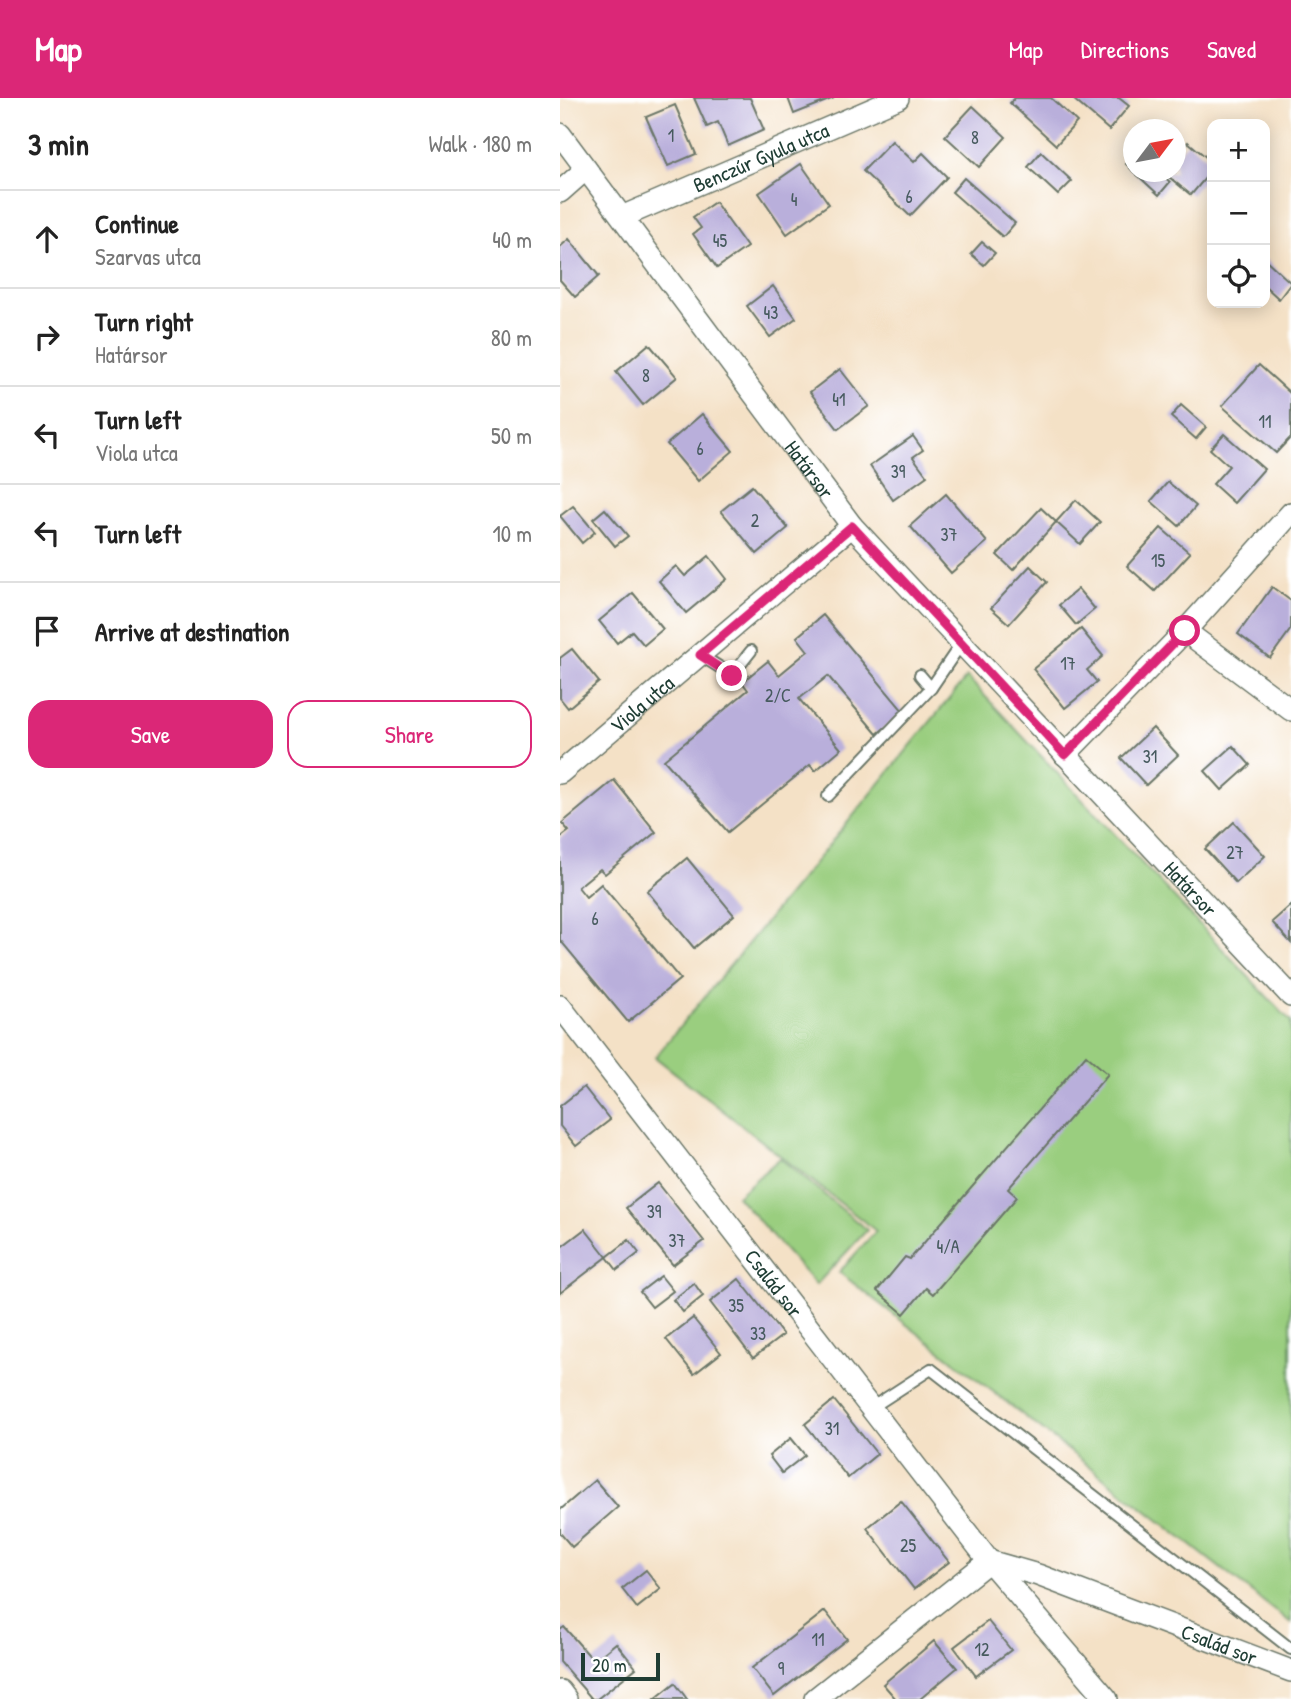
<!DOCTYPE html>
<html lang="en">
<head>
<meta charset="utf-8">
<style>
  body { margin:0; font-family:"Patrick Hand",sans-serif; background:#f2f2f2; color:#222 }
  .controls { position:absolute; right:21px; top:21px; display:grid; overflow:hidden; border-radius:14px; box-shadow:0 4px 18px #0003 }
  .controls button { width:63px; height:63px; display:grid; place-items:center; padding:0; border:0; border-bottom:2px solid #e0e0e0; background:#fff; color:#222; font:35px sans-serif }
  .compass { position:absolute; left:563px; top:21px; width:63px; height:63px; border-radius:50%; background:#fff; box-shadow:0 4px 18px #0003; rotate:58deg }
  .scale { position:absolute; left:21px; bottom:18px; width:79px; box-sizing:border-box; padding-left:7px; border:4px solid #1f3d34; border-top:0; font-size:19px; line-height:24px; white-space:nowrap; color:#1f3d34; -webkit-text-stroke:5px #fff; paint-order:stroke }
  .stop { position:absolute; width:21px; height:21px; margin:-16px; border:5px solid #db2777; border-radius:50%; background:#fff }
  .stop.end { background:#db2777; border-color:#fff; box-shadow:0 2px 7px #0008 }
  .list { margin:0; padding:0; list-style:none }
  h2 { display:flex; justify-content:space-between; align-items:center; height:91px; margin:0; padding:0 28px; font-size:30px }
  h2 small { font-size:23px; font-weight:400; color:#767676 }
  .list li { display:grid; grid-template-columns:46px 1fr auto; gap:21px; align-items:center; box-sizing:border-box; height:98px; padding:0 28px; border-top:2px solid #e0e0e0 }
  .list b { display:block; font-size:26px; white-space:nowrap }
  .list p { margin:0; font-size:23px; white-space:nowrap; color:#767676 }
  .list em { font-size:23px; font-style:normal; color:#767676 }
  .actions { display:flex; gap:14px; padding:21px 28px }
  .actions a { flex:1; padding:16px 0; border:2px solid #db2777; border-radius:21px; text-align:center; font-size:24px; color:#db2777 }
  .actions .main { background:#db2777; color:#fff }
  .icon { flex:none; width:38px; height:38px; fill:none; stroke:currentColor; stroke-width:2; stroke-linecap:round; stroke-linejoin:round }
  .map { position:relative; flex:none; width:731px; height:1601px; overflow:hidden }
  header { display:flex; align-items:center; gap:42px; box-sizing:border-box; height:98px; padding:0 35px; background:#db2777; color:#fff }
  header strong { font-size:33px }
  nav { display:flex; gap:38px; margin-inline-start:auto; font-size:24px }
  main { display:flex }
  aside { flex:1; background:#fff }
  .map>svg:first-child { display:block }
</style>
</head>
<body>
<header>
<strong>Map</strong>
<nav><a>Map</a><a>Directions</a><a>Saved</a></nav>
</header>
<main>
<aside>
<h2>3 min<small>Walk · 180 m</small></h2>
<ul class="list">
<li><svg class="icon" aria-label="ahead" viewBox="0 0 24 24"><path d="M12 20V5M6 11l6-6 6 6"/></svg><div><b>Continue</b><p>Szarvas utca</p></div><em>40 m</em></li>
<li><svg class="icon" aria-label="right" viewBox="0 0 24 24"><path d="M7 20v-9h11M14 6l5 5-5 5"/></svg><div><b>Turn right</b><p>Határsor</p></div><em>80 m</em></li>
<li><svg class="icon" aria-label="left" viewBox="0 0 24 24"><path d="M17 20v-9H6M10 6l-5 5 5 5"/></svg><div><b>Turn left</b><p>Viola utca</p></div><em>50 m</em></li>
<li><svg class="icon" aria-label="left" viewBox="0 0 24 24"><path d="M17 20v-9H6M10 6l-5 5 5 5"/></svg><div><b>Turn left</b></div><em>10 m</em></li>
<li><svg class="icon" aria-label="arrive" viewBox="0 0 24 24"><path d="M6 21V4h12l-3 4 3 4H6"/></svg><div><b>Arrive at destination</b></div></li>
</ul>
<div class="actions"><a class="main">Save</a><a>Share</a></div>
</aside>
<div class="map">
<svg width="731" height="1601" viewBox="0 0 731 1601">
  <rect width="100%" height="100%" fill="#fff"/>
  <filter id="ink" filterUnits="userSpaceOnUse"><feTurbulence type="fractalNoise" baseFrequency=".0143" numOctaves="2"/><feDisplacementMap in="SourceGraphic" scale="14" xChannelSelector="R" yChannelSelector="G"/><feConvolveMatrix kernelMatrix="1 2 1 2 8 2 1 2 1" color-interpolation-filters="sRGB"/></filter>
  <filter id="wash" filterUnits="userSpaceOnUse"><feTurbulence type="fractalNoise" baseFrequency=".00686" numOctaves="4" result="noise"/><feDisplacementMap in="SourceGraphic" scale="28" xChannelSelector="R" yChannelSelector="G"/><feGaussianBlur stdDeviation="1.57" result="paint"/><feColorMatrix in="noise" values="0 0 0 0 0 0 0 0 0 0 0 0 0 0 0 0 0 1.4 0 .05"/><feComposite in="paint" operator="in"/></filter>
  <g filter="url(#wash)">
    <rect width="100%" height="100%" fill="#f4e1c6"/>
    <!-- green -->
    <g fill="#9ace7f" stroke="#5c865a" stroke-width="2">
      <path d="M407,579l324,345v601l-452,-351 37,-41 -221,-174z"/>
      <path d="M220,1060l87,72 -51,55 -79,-89z"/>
    </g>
    <g id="blocks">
      <!-- building -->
      <g fill="#b9afdb">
        <path d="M134,0h56l14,32 -36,16 -10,-24 -11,5z"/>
        <path d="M228,0h46l-40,16z"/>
        <path d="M455,0h36l26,24 -21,23 -46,-42z"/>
        <path d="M512,0h47l10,8 -20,24z"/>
        <path d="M115,7l21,49 -28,12 -22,-49z"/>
        <path d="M413,8l33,31 -27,30 -34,-31z"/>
        <path d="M332,43l22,21 9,-9 24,24 -37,39 -47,-45z"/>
        <path d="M628,44l24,20v8l-21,25 -28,-23h12v-15z"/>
        <path d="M481,54l31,29 -14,14 -30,-28z"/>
        <path d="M573,58v15l-7,-7z"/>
        <path d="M241,66l28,40 -42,30 -28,-41z"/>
        <path d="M574,74h25l11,10 -11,13z"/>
        <path d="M404,80l51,45 -12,14 -51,-45z"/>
        <path d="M155,104l32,45 -30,21 -24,-34 8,-6 -8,-11z"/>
        <path d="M9,141l30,37 -24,21 -15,-17v-33z"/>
        <path d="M422,144l13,11 -11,12 -13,-11z"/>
        <path d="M705,161l26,24 -12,16 -14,-13z"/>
        <path d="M213,188l23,32 -26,19 -23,-31z"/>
        <path d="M89,246l28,33 -34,28 -27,-33z"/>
        <path d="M699,267l32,29v43l-15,16 -54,-47z"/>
        <path d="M280,271l29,37 -31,23 -28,-37z"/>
        <path d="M621,307l25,22 -10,12 -25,-22z"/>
        <path d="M142,316l31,37 -35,30 -31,-37z"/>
        <path d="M664,336l40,35 -30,34 -21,-19 16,-18 -19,-17z"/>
        <path d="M353,338l10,14 -10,7 14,19 -34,24 -23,-34z"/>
        <path d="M608,384l28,24 -17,20 -28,-25z"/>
        <path d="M192,388l36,42 -31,26 -36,-43z"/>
        <path d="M386,396l41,48 -36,31 -41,-47z"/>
        <path d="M516,402l24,22 -20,22 -24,-22 -43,48 -16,-15 44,-47 15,14z"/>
        <path d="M13,408l22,26 -13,11 -22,-27z"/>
        <path d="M45,411l23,27 -13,10 -22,-27z"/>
        <path d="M601,430l29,25 -35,38 -28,-25z"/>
        <path d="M149,458l18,23 -41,34 -27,-32 17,-15 9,10z"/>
        <path d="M470,468l17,16 -38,42 -18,-16z"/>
        <path d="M712,489l19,14v28l-21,29 -32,-24z"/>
        <path d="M518,491l17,20 -19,16 -17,-20z"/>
        <path d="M73,495l30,36 -19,16 -12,-14 -15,12 -18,-22z"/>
        <path d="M263,517l81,97 -27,22 -49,-58 -29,23 42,50 -26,22 -5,-6 -82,67 -64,-72 84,-70 -6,-8 26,-21 11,14 29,-24 -11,-14z"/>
        <path d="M521,531l22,27 -16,14 10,12 -32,26 -32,-39z"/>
        <path d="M12,551l27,33 -31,26 -8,-10v-40z"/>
        <path d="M593,630l25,27 -32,30 -25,-27z"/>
        <path d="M673,648l17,19 -28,25 -17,-19z"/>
        <path d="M54,682l42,52 -51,42 -5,-5 -22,18 8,10 15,-13 79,95 -52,43 -68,-82v-102l9,-7 -7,-8z"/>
        <path d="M674,724l31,34 -29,27 -31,-34z"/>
        <path d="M127,760l47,57 -40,33 -47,-57z"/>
        <path d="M731,807v38l-19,-21z"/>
        <path d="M526,957l22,19 -100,115 9,8 -84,97 -7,-6 -22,26 -27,-23 28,-34 5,2z"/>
        <path d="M24,989l26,33 -34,26 -16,-20v-20z"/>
        <path d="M98,1085l46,58 -31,24 -47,-57z"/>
        <path d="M25,1131l22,28 -47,36v-45z"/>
        <path d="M69,1142l10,13 -22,17 -10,-13z"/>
        <path d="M101,1178l12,15 -21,16 -12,-15z"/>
        <path d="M179,1181l44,56 -30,23 -43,-56z"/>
        <path d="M134,1185l9,13 -20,16 -10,-12z"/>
        <path d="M133,1220l28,35 -27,21 -28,-35z"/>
        <path d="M274,1302l43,54 -29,24 -43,-54z"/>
        <path d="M231,1340l14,17 -23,18 -13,-17z"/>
        <path d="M35,1382l23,27 -46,40 -12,-14v-23z"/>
        <path d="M341,1403l48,61 -35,27 -47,-61z"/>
        <path d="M86,1472l15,19 -24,19 -15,-19z"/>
        <path d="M265,1513l22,28 -73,57 -22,-28z"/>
        <path d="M428,1523l23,29 -35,26 -22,-29z"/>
        <path d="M4,1529l30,34 22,-18 20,25 -39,31h-5l-32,-37v-32z"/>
        <path d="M374,1543l23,27 -37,31h-24l-13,-15z"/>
        <path d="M115,1585l12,16h-32z"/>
      </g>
    </g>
  </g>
  <g filter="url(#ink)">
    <use href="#blocks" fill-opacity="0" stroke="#6a7667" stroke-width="2"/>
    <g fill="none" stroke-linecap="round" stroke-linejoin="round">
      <defs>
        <g id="service">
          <path d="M140,557l32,20 19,-24"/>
          <path d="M360,577l11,13 30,-44"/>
          <path d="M268,698l103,-108"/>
          <path d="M311,1310l60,-39 360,280"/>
        </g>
        <g id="minor">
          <path id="s1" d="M0,36l292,392 439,470"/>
          <path d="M0,94l26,-23"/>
          <path id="s2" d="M64,118l274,-118"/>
          <path d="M625,533l106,79"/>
          <path d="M505,657l120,-124 106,-118"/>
          <path id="s3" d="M0,675l292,-247"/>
          <path id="s4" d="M0,908l429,555 118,138"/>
          <path id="s5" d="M429,1463l49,14 253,96"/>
          <path d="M0,1593l6,8"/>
          <path d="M255,1601l174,-138"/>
        </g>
      </defs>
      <!-- service casing -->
      <use href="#service" stroke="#6a7667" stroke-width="14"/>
      <!-- minor casing -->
      <use href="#minor" stroke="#6a7667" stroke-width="24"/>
      <!-- service -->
      <use href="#service" stroke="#fff" stroke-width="10"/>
      <!-- minor -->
      <use href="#minor" stroke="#fff" stroke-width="21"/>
    </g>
  </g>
  <g fill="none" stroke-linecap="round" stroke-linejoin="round" filter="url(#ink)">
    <!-- route -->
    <path stroke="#db2777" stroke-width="9" d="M172,578l-32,-21 152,-129 213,229 120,-124"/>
  </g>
  <g text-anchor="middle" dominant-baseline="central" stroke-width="7" stroke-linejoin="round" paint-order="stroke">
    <!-- number labels -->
    <g font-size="18" fill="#465a5e">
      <text x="111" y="37">1</text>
      <text x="415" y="39">8</text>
      <text x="349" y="98">6</text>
      <text x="234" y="101">4</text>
      <text x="160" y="142">45</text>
      <text x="211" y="214">43</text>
      <text x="86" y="277">8</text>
      <text x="279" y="301">41</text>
      <text x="705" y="323">11</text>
      <text x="140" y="350">6</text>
      <text x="338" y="373">39</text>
      <text x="195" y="422">2</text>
      <text x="389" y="436">37</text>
      <text x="598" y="462">15</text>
      <text x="508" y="565">17</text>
      <text x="218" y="597">2/C</text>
      <text x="590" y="658">31</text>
      <text x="675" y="754">27</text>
      <text x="35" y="820">6</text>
      <text x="94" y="1113">39</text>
      <text x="117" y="1142">37</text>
      <text x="388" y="1148">4/A</text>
      <text x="176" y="1207">35</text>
      <text x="198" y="1235">33</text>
      <text x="272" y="1330">31</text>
      <text x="348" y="1447">25</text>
      <text x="258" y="1541">11</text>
      <text x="422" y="1551">12</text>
      <text x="221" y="1570">9</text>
    </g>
    <!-- street labels -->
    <g font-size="21" fill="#1f3d34" stroke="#fff">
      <text stroke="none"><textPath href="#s2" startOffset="149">Benczúr Gyula utca</textPath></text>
      <text stroke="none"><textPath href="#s1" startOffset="418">Határsor</textPath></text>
      <text stroke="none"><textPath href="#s3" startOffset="107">Viola utca</textPath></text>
      <text stroke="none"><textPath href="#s1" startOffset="985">Határsor</textPath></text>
      <text stroke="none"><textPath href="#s4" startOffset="350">Család sor</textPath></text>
      <text stroke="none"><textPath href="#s5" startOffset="245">Család sor</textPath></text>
    </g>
  </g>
</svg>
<div class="controls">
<button>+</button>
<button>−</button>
<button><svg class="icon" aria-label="locate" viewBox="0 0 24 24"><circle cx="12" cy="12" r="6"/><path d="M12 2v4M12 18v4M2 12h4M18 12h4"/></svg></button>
</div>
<svg class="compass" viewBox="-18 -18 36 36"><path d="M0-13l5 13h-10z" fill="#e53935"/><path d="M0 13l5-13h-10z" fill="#767676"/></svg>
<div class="scale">20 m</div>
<div class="stop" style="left:625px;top:533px"></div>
<div class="stop end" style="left:172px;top:578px"></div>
</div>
</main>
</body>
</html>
